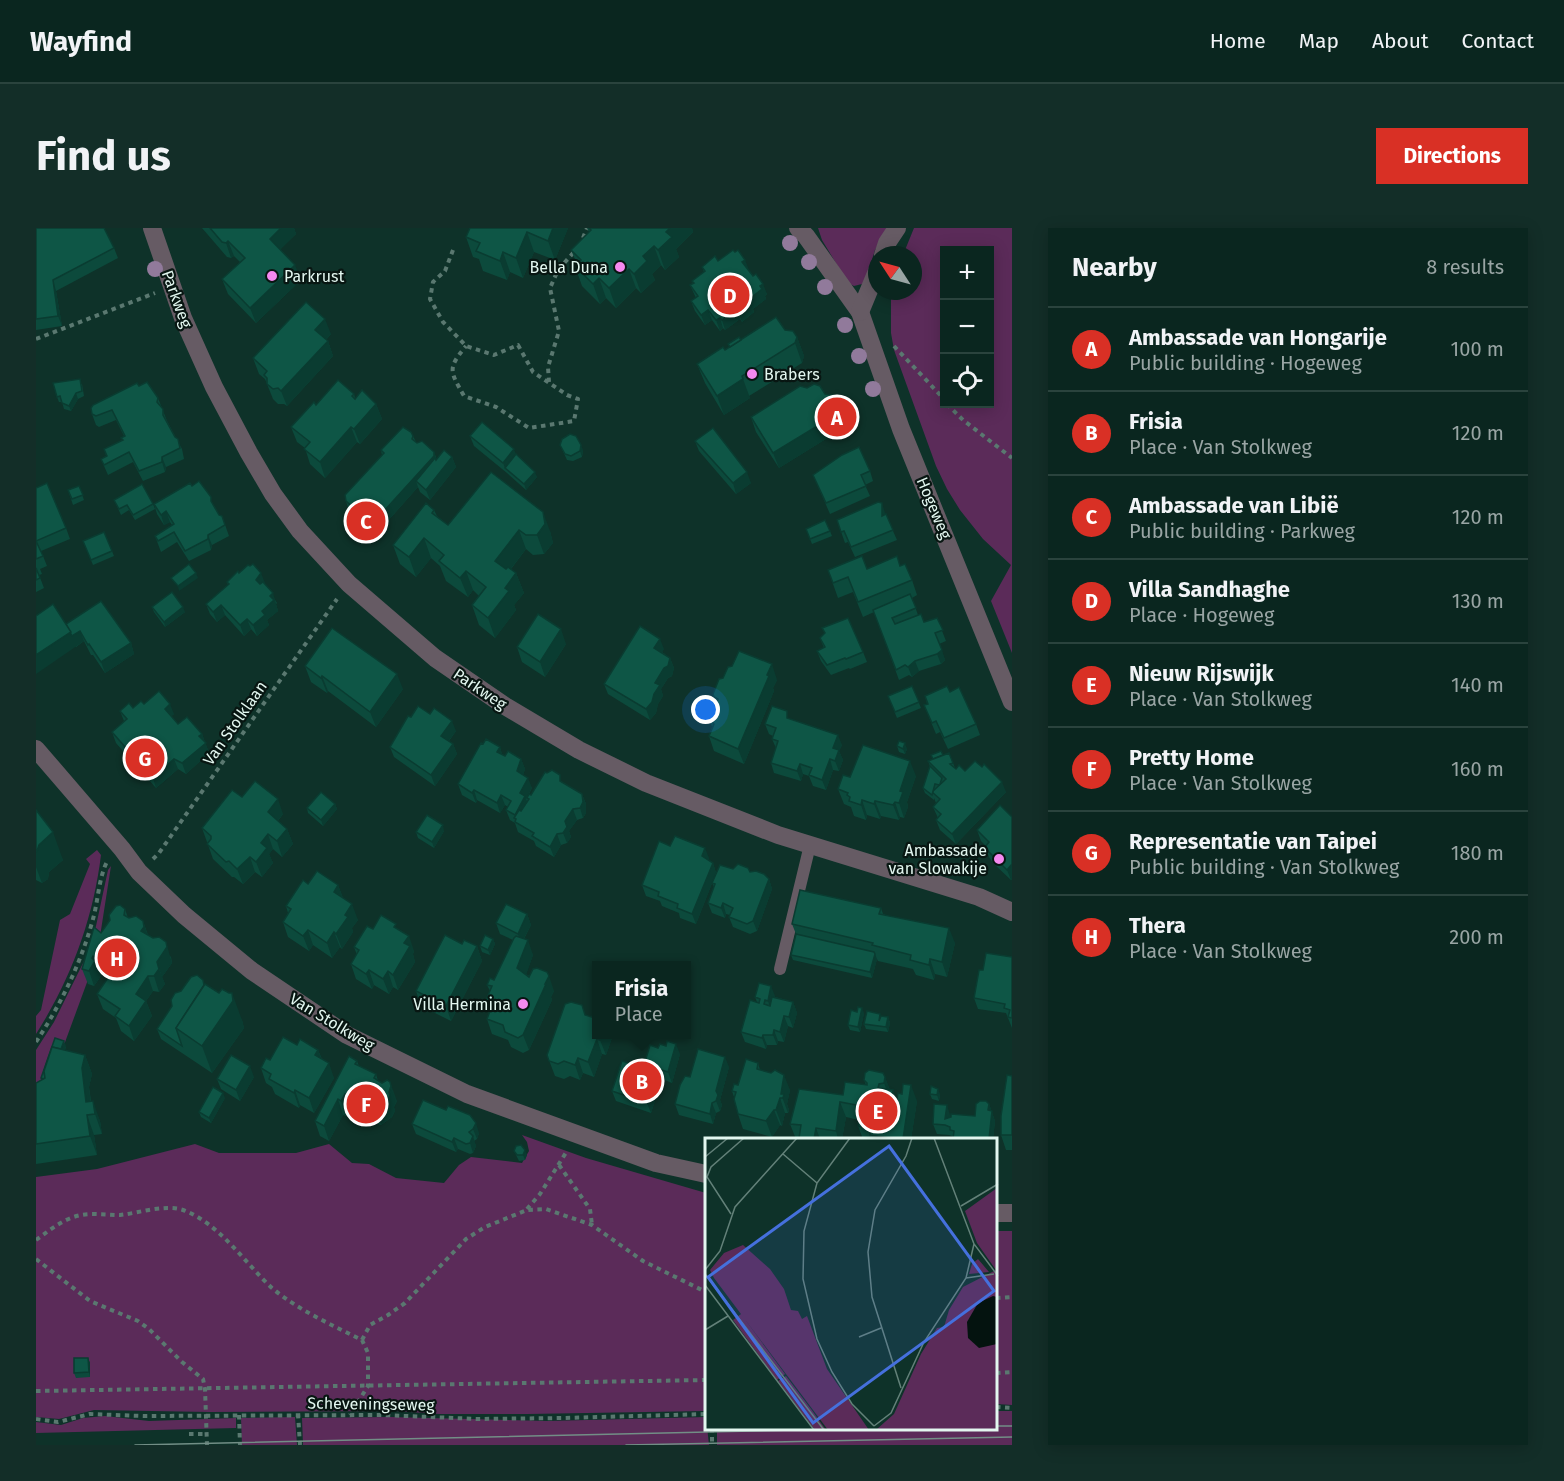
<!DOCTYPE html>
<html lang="en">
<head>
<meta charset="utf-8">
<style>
  body { margin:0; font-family:"Fira Sans",sans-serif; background:#132e28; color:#f1f3f6 }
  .controls { position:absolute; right:18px; top:18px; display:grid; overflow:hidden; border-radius:0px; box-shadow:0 3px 15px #0003 }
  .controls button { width:54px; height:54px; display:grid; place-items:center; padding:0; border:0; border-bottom:2px solid #2a433d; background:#0a261f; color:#f1f3f6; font:30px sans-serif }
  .compass { position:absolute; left:832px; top:18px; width:54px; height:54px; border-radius:50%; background:#0a261f; box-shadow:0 3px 15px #0003; rotate:306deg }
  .you { position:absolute; left:670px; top:482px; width:21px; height:21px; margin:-15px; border:4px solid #fff; border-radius:50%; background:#1a73e8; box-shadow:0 0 0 9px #1a73e833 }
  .badge { display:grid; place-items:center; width:39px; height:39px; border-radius:50%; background:#d93025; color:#fff; font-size:20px; font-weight:700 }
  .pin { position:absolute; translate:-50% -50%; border:3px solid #fff; box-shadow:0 2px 6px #0006 }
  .popup { position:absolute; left:556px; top:733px; width:99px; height:78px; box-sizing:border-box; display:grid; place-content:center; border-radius:0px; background:#0a261f; filter:drop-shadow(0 2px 4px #0005); font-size:20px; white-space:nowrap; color:#99a5a4 }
  .popup b { font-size:22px; color:#f1f3f6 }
  .popup::after { content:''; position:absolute; left:50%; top:100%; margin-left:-12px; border:12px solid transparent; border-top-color:#0a261f }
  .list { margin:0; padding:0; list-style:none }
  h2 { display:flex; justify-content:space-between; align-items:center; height:78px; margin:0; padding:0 24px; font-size:26px }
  h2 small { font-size:20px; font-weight:400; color:#99a5a4 }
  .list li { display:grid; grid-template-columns:39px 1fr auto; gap:18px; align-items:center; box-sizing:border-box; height:84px; padding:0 24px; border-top:2px solid #2a433d }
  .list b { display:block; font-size:22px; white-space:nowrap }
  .list p { margin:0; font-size:20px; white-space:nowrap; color:#99a5a4 }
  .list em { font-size:20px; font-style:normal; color:#99a5a4 }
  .icon { flex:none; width:33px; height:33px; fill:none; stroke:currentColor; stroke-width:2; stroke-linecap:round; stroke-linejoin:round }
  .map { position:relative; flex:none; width:976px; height:1217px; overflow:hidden; border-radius:0px }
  header { display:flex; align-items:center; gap:36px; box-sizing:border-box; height:84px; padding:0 30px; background:#0a261f; border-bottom:2px solid #2a433d }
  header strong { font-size:28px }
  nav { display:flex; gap:33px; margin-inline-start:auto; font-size:21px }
  .intro { display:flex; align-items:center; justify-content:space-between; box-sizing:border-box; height:144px; padding:0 36px }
  h1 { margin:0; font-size:42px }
  .button { padding:15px 27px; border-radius:0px; background:#d93025; color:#fff; font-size:21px; font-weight:700 }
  main { display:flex; gap:36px; padding:0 36px }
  aside { flex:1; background:#0a261f; border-radius:0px; box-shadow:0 3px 15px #0003 }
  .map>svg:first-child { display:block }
</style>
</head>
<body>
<header>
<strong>Wayfind</strong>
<nav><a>Home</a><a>Map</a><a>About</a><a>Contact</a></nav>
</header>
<div class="intro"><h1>Find us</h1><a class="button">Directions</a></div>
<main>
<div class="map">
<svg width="976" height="1217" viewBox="0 0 976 1217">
  <rect width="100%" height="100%" fill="#0e3229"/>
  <!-- green -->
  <g fill="#5b2b59" fill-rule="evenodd">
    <path d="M782,0h69l-12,22 -9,29 -4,5 -8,2 -6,-3 -26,-43z"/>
    <path d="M878,0h98v425l-21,-52 20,-36 -28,-26 -23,-29 -13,-21 -11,-23 -42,-116 -3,-17v-42h22v-36h-10zM909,22h45v154h-45z"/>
    <path d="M61,622l4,5c-8,65 -30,124 -65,179v-18l5,-6 19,-90 10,-6 20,-50 -4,-5z"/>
    <path d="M75,638l-12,77 -6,23 -29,79 -8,-2 -15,44 -5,8v-45l18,-28 31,-63 11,-33 12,-56z"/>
    <path d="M486,907l64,23 120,35v218l-178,3h-89l-44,-3 -186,1 -115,-2 -35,9 -23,-2v-240l61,-8 98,-25 24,9h77l33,-9 23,19 17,1 27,14 48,5 15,-18 12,-8 51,6 7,-12 -2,-9z"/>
    <path d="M960,1003h16v174l-16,-1z"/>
    <path d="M960,1183h16v34h-295v-16l279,-1z"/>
    <path d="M69,1188l44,5 87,-3v10l-200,5v-11l25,3 22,-7z"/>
    <path d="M259,1189l2,28h-55l-1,-27z"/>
    <path d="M354,1189l157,4 159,-4 3,28h-406l-1,-27z"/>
  </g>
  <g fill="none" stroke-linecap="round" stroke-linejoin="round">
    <!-- path -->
    <g stroke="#5a7870" stroke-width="4" stroke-dasharray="4.5 4.5" stroke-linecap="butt">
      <path d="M547,10l4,-10"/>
      <path d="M417,22l-8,21 -12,11 -3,17 13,23 23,24 28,9 24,-10 15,27 34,23 11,4 -4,22 -45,7 -33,-21 -32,-11c-14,-25 -17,-27 2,-50"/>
      <path d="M0,111l119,-46"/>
      <path d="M858,118l51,54"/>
      <path d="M513,154l-1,-15 11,-36 -9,-43 8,-18 16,-18"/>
      <path d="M911,176l16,16 49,38"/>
      <path d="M117,631l6,-6 178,-254"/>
      <path d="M0,814c25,-38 45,-79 57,-123 5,-17 6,-44 15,-59"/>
      <path d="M523,937l31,44 2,16"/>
      <path d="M491,981l13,-15 27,-43"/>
      <path d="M0,1012c18,-13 33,-26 56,-26 10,0 19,1 28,1 19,-2 45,-11 63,-5 36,13 62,53 89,78 26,22 60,37 90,52l6,13v33l-18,29"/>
      <path d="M0,1031l54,42 48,20 11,8 33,33 21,17 2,10 2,56"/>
      <path d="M960,1070l16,-1"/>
      <path d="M326,1112l8,-15 18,-10 17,-12 61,-64 19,-12 42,-17 19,-1 46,16 51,36 63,31"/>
      <path d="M960,1145l16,-1"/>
      <path d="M0,1163l670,-11"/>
      <path d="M960,1179l16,1"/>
      <path d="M262,1186l2,31"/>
      <path d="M203,1187l1,30"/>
      <path d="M0,1191l22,3 32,-8 53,2 239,-1 96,4 87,-1 141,-4"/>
      <path d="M676,1200v17"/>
      <path d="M153,1206h18"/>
    </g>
    <!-- lane -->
    <path stroke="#665b64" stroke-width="12" d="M744,741l30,-124"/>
    <!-- street -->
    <g stroke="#665b64" stroke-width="18">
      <path d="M116,0l31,90 31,69 35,66 24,41 27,37 49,53 86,74 70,48 74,44 67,33 132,52 201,62 33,15"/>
      <path d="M762,0l8,8 54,76 41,117 111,273"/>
      <path d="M847,27l4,-12 10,-15"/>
      <path d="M824,84l17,-41"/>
      <path d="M0,521l86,100 17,23 45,43 68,56 95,64 120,59 189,69 50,11"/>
      <path d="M960,985h16"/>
    </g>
    <!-- tram -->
    <g stroke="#728e86" stroke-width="1.5">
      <path d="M960,1198h16"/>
      <path d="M99,1217l747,-17"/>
      <path d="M590,1217l386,-8"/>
    </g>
  </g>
  <!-- trees -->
  <g fill="#917a9b">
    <circle cx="754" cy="15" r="8"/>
    <circle cx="773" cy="34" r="8"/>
    <circle cx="119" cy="41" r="8"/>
    <circle cx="789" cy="59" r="8"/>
    <circle cx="809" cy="97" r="8"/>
    <circle cx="823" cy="128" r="8"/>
    <circle cx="837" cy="161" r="8"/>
  </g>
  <!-- wall -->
  <g fill="#0c4a3c">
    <path d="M0,0l78,20 4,10 -62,33 6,35 -26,4z"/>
    <path d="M166,0h92l2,6 -16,15 21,31 -45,43 -28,-29 -6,-15 18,-17 -6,-6 -3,2 -4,-1z"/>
    <path d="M532,0l-13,32 -21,-8 -11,26 -13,-6 -3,8 -24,-9 -4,-12 -6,-2 -7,-20z"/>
    <path d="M551,0h105l1,4 -17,17 3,8 -14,13 -4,-5 -9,9 3,6 -14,13 -5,-5 -20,20 -10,-10 -6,6 -18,-18 -7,-20 2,-2 -6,-14 18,-18z"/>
    <path d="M682,33l31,9 18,24 -2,2 1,3 -13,10 1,3 -12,10 -2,-3 -15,11 -2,-2 -3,3 -8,-11 -7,5 -10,-14 -4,-10 5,-3 -6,-13 3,-2 -1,-2 12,-9 -2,-5z"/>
    <path d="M749,102l12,7 7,19 -2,7 -53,33 1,2 -26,17 -19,-32 -8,-19 28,-14 4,-3 -1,-3 13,-4z"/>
    <path d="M295,106l-5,6 2,1 5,15 -46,50 -3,-2h-6l-5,-5 -8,-20 -6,-5 -6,-16z"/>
    <path d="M46,156l2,12 -6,3 -7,12 -7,-2 -2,-7h-3l-2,-5z"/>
    <path d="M103,158l19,12 9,23 15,28 2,10 -18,8 -1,5 -22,9 -10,-19 -25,13 -7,-16 5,-3 -2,-7 18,-9 2,-4 -8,-16 -17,7 -3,-2 -4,-11z"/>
    <path d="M318,166l1,4 21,6 6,15 -22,25 -3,-2 -32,36 -15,-14 -5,-16 -8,-6 -6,-15 25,-22z"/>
    <path d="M789,166l12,9 5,15 -1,6 -13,9 1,4 -50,31 -23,-36 -5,-15z"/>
    <path d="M377,208l3,6 18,10 3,8 15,-3 4,10 -26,33 -10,-8 -2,-5 -40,45h-5l-24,-21 -3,-10 36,-46 -1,-5z"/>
    <path d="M434,208l46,18 21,23 -11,13 -19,-17 -33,-27z"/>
    <path d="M659,213l56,42 -15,11 -37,-43z"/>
    <path d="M524,217l23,5 -1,7 -9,4 -6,-1z"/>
    <path d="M834,243l3,10 -8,4 5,11 -40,18 -17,-39z"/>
    <path d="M43,258l5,14 -11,5 -5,-15z"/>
    <path d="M156,258l23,21 4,8 3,1 7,20 -17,9 -1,5 -22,11 -12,-19 -16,10 -6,-16 17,-11 -2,-3 -6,3 -7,-11 -3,-10z"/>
    <path d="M0,260l30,40 4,11 -29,12 6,15 -7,3 2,5 -3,1 5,13 -8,4z"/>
    <path d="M78,272l39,4 2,5 -20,11 -6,-10 -8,5z"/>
    <path d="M398,282l3,6 11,9 102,6 3,12 -9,11 -11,1 -7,-6 -15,20 5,4 8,20 -10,12 2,5 -21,28 -16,-13 -7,-20 7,-9 -6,-6 -5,7 -22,-16 -6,-15 -9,-8 -15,19 -16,-13 -7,-19z"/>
    <path d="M849,285l12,27 -42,17 -7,-15 -3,1 -8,-23z"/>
    <path d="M770,301l24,2 2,5 -20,8z"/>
    <path d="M68,304l10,24 -21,9 -10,-24z"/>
    <path d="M864,338l12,14 5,15 -5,3 6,17 6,7 13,-4 9,23 -7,3 6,16 -4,4 -22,7 -7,6 -3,-2 -10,5 -25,-68 -11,5 -10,-25 -15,6 -10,-28 39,-1z"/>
    <path d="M203,345l26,10v1l12,19 -1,1 2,7 -11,9 2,5 -12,11 -6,-7 -7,7 -19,-21 -8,7 -7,-8 -4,-10 22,-19 -1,-3z"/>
    <path d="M116,379l33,5 -20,15 -11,-15z"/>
    <path d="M30,396l65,19 3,11 -29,19 -12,-18h-2l-7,-14 -8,6z"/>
    <path d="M784,410l43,14 4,10 -17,7 -1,-1 -18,7 -10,-14 -4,-10 7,-3z"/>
    <path d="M530,416l-21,33 -23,-15 -5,-15z"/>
    <path d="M628,421l-2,3 8,6 4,10 -2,8 -4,2 -7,11 2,7 -5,8 -2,9 -6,7 -42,-26 -4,-10z"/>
    <path d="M269,438l98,23 -27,38 -48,-36 -1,2 -16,-11z"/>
    <path d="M741,452l-4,8 1,3 -30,73 -30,-13 -5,-15 3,-9 -3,-10 8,-7 -2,-4 1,-3 -3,-9z"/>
    <path d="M876,458l9,22 -24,10 -9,-22z"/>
    <path d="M914,464l26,32 4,11 -32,14 -8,-17 -4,2 -12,-29 3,-1 -2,-8z"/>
    <path d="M108,476l30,10 -3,2 7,8 24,10 7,19 -23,21 -8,-5 -22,19 -14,-16 -4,-10 1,-1 -6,-6 -4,3 -13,-15 -4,-11 12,-11 -4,-10z"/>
    <path d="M375,489l45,14 -7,10 4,3 4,10 -22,32 -41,-29 -4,-10z"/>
    <path d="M754,491l52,26 -3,6 4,9 -4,11 -6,-1 -7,20 -13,-4 -4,-10 -6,-2 -2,7 -27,-8 -3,-10 5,-15 -4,-9 1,-3 -4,-2 -4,-10z"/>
    <path d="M861,518l10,3 -2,5 -6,-2z"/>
    <path d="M464,519l2,8 3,1 16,3 4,10 -2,6 9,13 -3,6 2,1 32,-12 19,11 4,10v9l-3,5 -6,2 -8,11 2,6 -4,6 -6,2 -7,12 -18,-11 -2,-5 -16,-9 -3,-9 -5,-3 -4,-10 2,-3 -3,-2 -5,8 -23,-13 -1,3 -14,-8 -4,-11z"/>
    <path d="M913,525l6,15 10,3 41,21 -50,52 -16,-14 -4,-10 2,-2 -5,-11 3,-4 -2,-5v2l-9,-7 -2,-5 7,-22 -2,-5z"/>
    <path d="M880,548l-9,26 1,5 -4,11 -4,-1 -1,3 -18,-4 -1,3 -13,-4 -1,5 -12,-4 -3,-9 -7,-3 -6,-15 12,-12z"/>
    <path d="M206,569l41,17 -5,7 9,8 6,15 -11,13 -9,-8 -4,5 4,9 -11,14 -7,-5 -12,12 -9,-7h-2l-19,-18 -11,-31z"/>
    <path d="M299,576l2,5 -14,17 -15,-13 -1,-5z"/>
    <path d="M0,582l27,50 -14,12 -1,7 -6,4 -6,-3z"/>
    <path d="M976,589v62l-1,1 -18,-17 -4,-6 -4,-10 1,-1 -5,-5 -4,-11z"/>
    <path d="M408,603l-10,17 -16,-10 -2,-6z"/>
    <path d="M634,618l39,12 -1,2 5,3 3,10 -20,51 -16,-6 -1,-5 -17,-7 -2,-5 -14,-5 -4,-11z"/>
    <path d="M697,641l17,3 19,7 3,10 -15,42 -7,3 -17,-7 -4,-10 1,-2 -4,-1 -1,4 -13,-5 -4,-10 6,-16 -2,-4z"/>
    <path d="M272,656l30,1 5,13 15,22 -6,8 1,4 -11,17 -2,-2 -8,11 -19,-13 -4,6 -21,-14 -5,-15 5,-9 -2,-7z"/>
    <path d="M845,680l2,6 72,29 -8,34 -12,-3 -1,6 -18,-5 -3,-6 -35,-8 -1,-2 -5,19 -79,-18 -2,-5 5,-21 -4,-10z"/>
    <path d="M89,681l3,9 15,3 5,14 23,22 1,6 -10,14 3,7 -6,8 -6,-1 -7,10 6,15 -18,25 -13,-10 -5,-13 -13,-9 -6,-15 12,-17 -10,-6 2,5 -7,10 -6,-2 -6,-15 19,-36z"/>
    <path d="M491,686l4,11 -7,14 9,16 -7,19 28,17 -3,6 1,3 -23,50 -6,3 -12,-6 -3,-7 -16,-6 -5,-15 3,-8 -4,-11 4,-9 -3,-6 7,-5 19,-40 -13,-6 -4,-11z"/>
    <path d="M337,701l26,1 15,21 -1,3 2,8 -17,28 -5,-3 -4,7 -15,-9 -2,4 -16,-10 -5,-15 6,-9 -3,-8z"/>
    <path d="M457,711l2,5 -5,11 -8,-3 -2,-6z"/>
    <path d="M426,716l15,2 5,15 -31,60 -30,-15 -5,-15z"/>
    <path d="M976,729v71l-6,-15 -28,-4 -4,-11 9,-28z"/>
    <path d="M169,756l37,36 2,8 -32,45 -51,-34 -4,-10z"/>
    <path d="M739,768v1l18,5 4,11 -4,15 -5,-2 -4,16 -6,-1 -1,4h-10l-1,4 -21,-7 -4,-10 16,-30 -2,-5z"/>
    <path d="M828,785l-4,19 -10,-2 -2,-5z"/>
    <path d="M550,787l27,20 -7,20 -4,-1 -8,23 -11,-4 -3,7 -10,-4 -6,3 -9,-3 -8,-21z"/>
    <path d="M845,788l7,1 2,6 -2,9 -22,-3 -2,-5z"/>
    <path d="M261,817l21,5 4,9 12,19 -20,35 -14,-8 -1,3 -24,-14 -3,-7 -6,-4 -5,-15 9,-8z"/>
    <path d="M30,818l-1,4 20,5 7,19 -3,13 2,14 9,20 2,13 -8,1 3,20 -61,9v-81l6,-3 -1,-2z"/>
    <path d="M644,826l-8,29 -10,-4 -11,34 -35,-12 -4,-10 24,-26z"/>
    <path d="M321,833l2,5 17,8 2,7 19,20 -3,6 1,4 -3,6 -11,8 -3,-1 -2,-6 -7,-4 -3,4 -16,-9 -4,7 -3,-1 -14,26 -9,-5 -5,-15z"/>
    <path d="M722,835l2,7 30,20 -3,14 2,6 -1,3h-3l-3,13 -2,-1 -8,12 -29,-8 -5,-15 -4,-17 -2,-6z"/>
    <path d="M693,839l-9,33 2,5 -2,6 -4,2 -3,11 -34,-9 -4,-11z"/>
    <path d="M847,845l7,17 6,9 21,2 -6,38h-48l-5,-13 1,-6 -13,-3 -4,22h-46l-6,-15 53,-29 23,-10 -2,-5z"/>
    <path d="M976,848v74h-6l-5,-15z"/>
    <path d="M218,849l-14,24 -19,-12 -4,-10z"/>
    <path d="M894,866h10l-1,7 -7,-2z"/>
    <path d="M189,870l-14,25 -10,-6 -2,-5z"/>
    <path d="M387,872l56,33 -2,6 -3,2 2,5 -3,7 -3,1 -12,-5 -2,3 -40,-18 -4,-10z"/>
    <path d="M953,876l6,17 -2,18h-40l-1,-3 -3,-1 -12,-1 -4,-10 17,-9v2l25,-1z"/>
    <path d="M478,923l13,4 -2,5 -6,1z"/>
    <path d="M52,1130l2,5v14l-14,1 -2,-5z"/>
  </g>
  <!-- shaded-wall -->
  <g fill="#0a3c31">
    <path d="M245,0h13l2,6 -20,20 -6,-15z"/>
    <path d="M517,0h15l-13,32 -7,-19z"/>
    <path d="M634,0h22l1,4 -17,17 3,8 -14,13 -7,-20 8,-18z"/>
    <path d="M491,4l7,20 -11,26 -7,-20z"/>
    <path d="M192,13l6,15 -3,2 -5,-15z"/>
    <path d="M618,18l7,19 -9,9 3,6 -14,13 -7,-19 9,-18z"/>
    <path d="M467,24l7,20 -3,8 -7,-19z"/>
    <path d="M709,32l4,10 -3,2 -4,-10z"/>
    <path d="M259,37l6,15 -45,43 -6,-15z"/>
    <path d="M593,41l7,19 -20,20 -7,-20z"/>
    <path d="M563,50l7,20 -6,6 -7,-20z"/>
    <path d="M17,52l3,11 6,35 -4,-10z"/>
    <path d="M727,56l4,10 -2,2 1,3 -13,10 1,3 -12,10 -4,-10 22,-26z"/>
    <path d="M700,81l4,10 -15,11 -3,-10z"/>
    <path d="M672,82l4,10 -7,5 -4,-10z"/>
    <path d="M684,90l3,10 -3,3 -4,-11z"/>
    <path d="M289,91l6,15 -10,11 -6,-15z"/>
    <path d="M761,109l7,19 -2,7 -7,-20z"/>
    <path d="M292,113l5,15 -46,50 -6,-15z"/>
    <path d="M707,151l7,19 -26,17 -7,-19z"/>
    <path d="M40,165l2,6 -7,12 -2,-5z"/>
    <path d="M801,175l5,15 -1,6 -13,9 1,4 -50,31 -6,-15 49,-35z"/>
    <path d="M340,176l6,15 -22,25 -6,-15z"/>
    <path d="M315,199l6,15 -32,36 -5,-16z"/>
    <path d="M545,217l2,5 -1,7 -2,-6z"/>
    <path d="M478,221l4,11 -13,8 2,5 -4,-10z"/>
    <path d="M398,224l3,10 -21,19 2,6 -40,45 -4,-10z"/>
    <path d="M126,229l4,10 -1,5 -3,-10z"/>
    <path d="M416,229l4,10 -26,33 -4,-10z"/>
    <path d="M499,244l2,5 -11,13 -2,-6z"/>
    <path d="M711,244l4,11 -15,11 -3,-11z"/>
    <path d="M846,275l3,10 1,13 -4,-10z"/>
    <path d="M130,283l4,11 -6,3 -3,-10z"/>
    <path d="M507,284l7,19 3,12 -9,11 -7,-19z"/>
    <path d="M483,302l7,19 -24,31 -7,-19z"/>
    <path d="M172,307l4,10 -1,5 -3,-11z"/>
    <path d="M388,310l7,20 -15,19 -7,-20z"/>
    <path d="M430,343l7,19 -5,7 -8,-19z"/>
    <path d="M160,345l2,5 -19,13 -1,-5z"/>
    <path d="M225,345l4,10 -5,7 -4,-10z"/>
    <path d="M480,345l8,20 -10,12 2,5 -21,28 -7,-20 17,-30z"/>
    <path d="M237,365l5,18 -11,9 2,5 -12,11 -4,-11 17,-29z"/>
    <path d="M185,377l4,10 -8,7 -4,-10z"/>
    <path d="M147,379l2,5 -20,15 -1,-5z"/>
    <path d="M211,391l4,10 -7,7 -4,-11z"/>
    <path d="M525,401l5,15 -21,33 -5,-15z"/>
    <path d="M44,403l4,10 -48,33v-19l35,-23z"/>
    <path d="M624,411l4,10 -6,9 -4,-10z"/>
    <path d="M95,415l3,11 -29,19 -4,-11z"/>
    <path d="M906,422l3,10 -4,4 -4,-10z"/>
    <path d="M634,430l4,10 -2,8 -4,2 -7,11 2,7 -5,8 -2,9 -6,7 -4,-11 9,-26z"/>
    <path d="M879,433l4,10 -7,6 -4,-10z"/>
    <path d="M736,436l5,16 -4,8 1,3 -30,73 -6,-15z"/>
    <path d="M361,446l6,15 -27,38 -6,-15z"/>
    <path d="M286,448l6,15 -1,2 -6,-15z"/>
    <path d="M134,476l4,10 -5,5 -4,-10z"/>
    <path d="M416,493l4,10 -11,15 -4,-10z"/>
    <path d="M166,506l7,19 -23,21 -4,-11 17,-27z"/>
    <path d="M802,507l4,10 -3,6 4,9 -4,11 -4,-10 -2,-13z"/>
    <path d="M869,515l2,6 -2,5 -2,-5z"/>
    <path d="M417,516l4,10 -22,32 -4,-11z"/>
    <path d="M94,517l3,10 -4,3 -3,-10z"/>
    <path d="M464,519l3,10 -6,-5z"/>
    <path d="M138,531l4,10 -22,19 -3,-10z"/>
    <path d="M485,531l4,10 -4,13 -4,-11z"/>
    <path d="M794,531l3,11 -7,20 -4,-10z"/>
    <path d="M874,533l6,15 -9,26 1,5 -4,11 -5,-15 1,-12z"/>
    <path d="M764,536l3,10 -2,7 -4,-10z"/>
    <path d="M492,550l4,10 -6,11 3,7 -10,19 -4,-10 5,-22z"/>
    <path d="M966,554l4,10 -50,52 -4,-10z"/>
    <path d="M438,562l3,10 -1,3 -4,-10z"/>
    <path d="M546,566l4,10v9l-3,5 -3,-10z"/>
    <path d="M465,567l4,10 -5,8 -3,-10z"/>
    <path d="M242,571l5,15 -10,13 -5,-15z"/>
    <path d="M826,572l5,15 -1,5 -5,-15z"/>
    <path d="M839,573l6,15 -1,3 -6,-15z"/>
    <path d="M859,574l5,15 -1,3 -6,-15z"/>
    <path d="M299,576l2,5 -14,17 -2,-6z"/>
    <path d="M537,581l4,11 -8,11 2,6 -4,6 -4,-10 2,-12z"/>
    <path d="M407,597l1,6 -10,17 -2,-6z"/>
    <path d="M251,601l6,15 -11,13 -5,-16z"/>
    <path d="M17,604l10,28 -14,12 -1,7 -6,4 -6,-16v-15l3,-7z"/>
    <path d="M232,606l5,15 -4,5 4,9 -11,14 -6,-15 5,-19z"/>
    <path d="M521,606l4,11 -7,12 -4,-10z"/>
    <path d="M669,620l4,10 -4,9 -3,-11z"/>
    <path d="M214,629l5,15 -12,12 -6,-15z"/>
    <path d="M677,635l3,10 -20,51 -4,-10z"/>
    <path d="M976,636v15l-1,1 -4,-10z"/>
    <path d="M733,651l3,10 -15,42 -4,-10z"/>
    <path d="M302,657l6,16 -10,-9z"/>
    <path d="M687,675l3,11 -1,4 -4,-10z"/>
    <path d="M316,676l6,16 -6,8 1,4 -11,17 -6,-15 9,-19z"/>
    <path d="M491,686l4,11 -10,19 -3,-10z"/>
    <path d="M107,693l5,15 -7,-5z"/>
    <path d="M913,700l6,15 -8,34 -5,-15z"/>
    <path d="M272,702l5,15 -4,6 -6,-15z"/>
    <path d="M298,704l6,15 -8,11 -5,-15z"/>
    <path d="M373,708l5,15 -1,3 2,8 -17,28 -5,-15 11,-32z"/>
    <path d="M457,711l2,5 -5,11 -2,-5z"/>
    <path d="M492,712l5,15 -10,29 -6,-16z"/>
    <path d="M130,714l6,21 -10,14 -5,-15z"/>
    <path d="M441,718l5,15 -31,60 -5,-15z"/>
    <path d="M839,726l2,5 -5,19 -2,-6z"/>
    <path d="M57,728l8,20 -7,10 -5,-15z"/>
    <path d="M894,731l5,15 -1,6 -5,-15z"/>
    <path d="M123,741l6,15 -6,8 -5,-16z"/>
    <path d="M333,742l5,15 -2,4 -6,-15z"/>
    <path d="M352,743l5,16 -4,7 -6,-15z"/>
    <path d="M112,748l5,15 -7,10 6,15 -18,25 -5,-15 7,-32z"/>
    <path d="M513,748l5,15 -3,6 1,3 -23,50 -6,-15z"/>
    <path d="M735,758l4,10 -4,15 -3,-10z"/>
    <path d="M196,765l10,27 2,8 -32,45 -10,-27z"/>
    <path d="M757,774l4,11 -4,15 -4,-11z"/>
    <path d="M826,780l2,5 -4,19 -2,-5z"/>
    <path d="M748,788l4,10 -4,16 -4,-10z"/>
    <path d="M852,789l2,6 -2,9 -2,-5z"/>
    <path d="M738,802l4,11 -1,4 -4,-10z"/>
    <path d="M566,807h11l-7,20 -6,-15z"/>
    <path d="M727,807l4,10 -1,4 -4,-11z"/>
    <path d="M561,811l5,15 -8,23 -6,-15z"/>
    <path d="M28,813l2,5 -12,40 -2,-5z"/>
    <path d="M640,816l4,10 -8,29 -4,-11z"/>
    <path d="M282,822l6,15 -9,-10z"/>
    <path d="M49,827l7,19 -3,13 3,27 -6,-12 -4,-34z"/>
    <path d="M689,829l4,10 -9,33 2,5 -2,6 -4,-10v-10z"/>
    <path d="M542,830l5,15 -3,7 -5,-15z"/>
    <path d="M293,835l5,15 -20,35 -5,-15z"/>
    <path d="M214,838l4,11 -14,24 -4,-11z"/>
    <path d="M622,841l4,10 -11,34 -4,-10z"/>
    <path d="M748,847l6,15 -3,14 2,6 -1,3 -7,-19z"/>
    <path d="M849,849l6,15 -1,6 -6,-15z"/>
    <path d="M354,854l7,19 -3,6 1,4 -3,6 -11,8 -5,-15 13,-18z"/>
    <path d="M875,857l6,16 -6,38h-8z"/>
    <path d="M902,861l2,5 -1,7 -2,-6z"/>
    <path d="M259,862l5,15 -1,3 -5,-15z"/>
    <path d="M857,862l6,15 -7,-7z"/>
    <path d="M187,865l2,5 -14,25 -2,-5z"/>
    <path d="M309,866l5,15 -4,7 -5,-15z"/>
    <path d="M744,870l5,15 -3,13 -6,-16z"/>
    <path d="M302,871l5,16 -14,26 -5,-15z"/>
    <path d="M327,871l6,15 -3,4 -5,-15z"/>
    <path d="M57,873l7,20 2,13 -7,-20z"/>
    <path d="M804,874l6,15 -4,22h-4l-2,-8z"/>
    <path d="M676,875l4,10 -3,11 -3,-10z"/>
    <path d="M953,876l6,17 -2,18h-4z"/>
    <path d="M911,877l3,10 -1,11 -4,-7z"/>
    <path d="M738,882l6,15 -8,12 -6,-16z"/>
    <path d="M51,887l7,20 3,20 -7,-19z"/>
    <path d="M440,895l3,10 -2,6 -4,-10z"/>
    <path d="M780,900l4,11h-6z"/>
    <path d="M437,908l3,10 -3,7 -3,-10z"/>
    <path d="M418,910l4,11 -2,3 -4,-10z"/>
    <path d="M489,922l2,5 -2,5 -2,-5z"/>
    <path d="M52,1130l2,5v14l-1,-5z"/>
  </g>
  <!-- building -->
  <g fill="#0e5646" stroke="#0a3c31" stroke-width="1.5">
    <path d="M0,0h68l10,20 -61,32 5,36 -22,3z"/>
    <path d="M174,0h71l-11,11 25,26 -45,43 -28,-29 23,-21 -17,-17 -2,2 -4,-1z"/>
    <path d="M434,0h83l-5,13 -21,-9 -11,26 -13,-6 -3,9 -24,-10 4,-8 -14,-6z"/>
    <path d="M553,0h81l-4,4 6,5 -14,13 -4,-4 -11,10 4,5 -13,13 -5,-5 -20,19 -10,-10 -6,6 -18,-18 6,-6 -10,-10 20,-20z"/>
    <path d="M697,22l2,2 3,-2 7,10 -3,2 11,14 3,-2 7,10 -3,2 2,3 -14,11 2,2 -12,10 -2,-3 -14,11 -2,-2 -4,2 -8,-10 -7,5 -10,-14 7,-5 -8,-11 4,-2 -2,-2 13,-10 -3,-4 13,-11 3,5z"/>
    <path d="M270,74l19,17 -10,11 13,11 -47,50 -3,-3 -5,1 -6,-5v-6l-3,-3 3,-4 -14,-13z"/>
    <path d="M740,89l9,13 8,1 4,6 -2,6 -53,33 1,3 -26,17 -20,-32 26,-17 2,3z"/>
    <path d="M703,109l2,3 -11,7 -2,-3z"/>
    <path d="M44,151l2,12 -6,2 -7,13 -7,-3 -2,-7 -3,1 -4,-14z"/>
    <path d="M302,152l16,14 -2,2 3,3 7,-9 14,14 -22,25 -3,-2 -31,35 -16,-13 6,-7 -19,-15 23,-25 2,3z"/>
    <path d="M111,154l11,16 -1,4 6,7v6l12,22 3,2 2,9 -18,9v5l-23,9 -10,-19 -25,13 -3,-6 6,-3 -3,-7 19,-9 -2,-2 4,-2 -13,-26 -16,6 -4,-2 -1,-6 2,-3 44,-22 2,3z"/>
    <path d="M778,156l6,2 5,8 8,1 4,8 -2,6 -13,9 2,4 -51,31 -22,-36 49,-31 7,2z"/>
    <path d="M446,194l32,27 -11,14 -33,-27z"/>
    <path d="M367,199l8,5 2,4 -1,3 5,4 5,-2 12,11v4l-60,66h-5l-23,-21 -1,-6 39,-42 -3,-3z"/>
    <path d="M677,200l34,44 -14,11 -38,-42z"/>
    <path d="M534,206l6,2 5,9 -1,6 -9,5 -6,-2 -5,-9 2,-6z"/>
    <path d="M823,219l11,24 -9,4 5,11 -40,17 -13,-28 29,-20z"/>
    <path d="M408,222l8,7 -26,33 -10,-9 19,-23 1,2z"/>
    <path d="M480,226l19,18 -11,12 -19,-16z"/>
    <path d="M455,244l52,40 2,12 -8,11h-11l-7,-5 -24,31 11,8 2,-2 8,6 -11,15 4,3 -21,27 -16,-13 14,-18 -20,-16 -6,7 -21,-17 5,-6 -20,-17 -15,19 -16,-12 33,-42 8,7 -2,3 16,12z"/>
    <path d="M163,253l12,16v4l8,14 3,1 3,9 -17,10v4l-23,12 -11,-19 -16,9 -3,-5 19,-12 -8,-13 -5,4 -7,-11 36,-21 2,3z"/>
    <path d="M11,255l19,45 -30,13v-53z"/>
    <path d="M106,256l11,20 -20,11 -6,-10 -8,4 -5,-9z"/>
    <path d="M43,258l4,9 -11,4 -4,-9z"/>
    <path d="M842,274l4,1v13l4,-2 7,16 -42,17 -7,-16 -3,1 -4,-12z"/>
    <path d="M789,292l5,11 -20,8 -4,-10z"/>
    <path d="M68,304l8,19 -21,9 -8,-19z"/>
    <path d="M0,313l7,15 -7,3z"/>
    <path d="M826,328l5,13 30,-13 3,10 5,-2 7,16 -54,22 -10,-25 -15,6 -5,-13z"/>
    <path d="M153,336l7,9 -18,13 -7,-8z"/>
    <path d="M217,336l8,9 -5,7 4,4 3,-2 10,11 -3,3 4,4 -12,11 3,4 -12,10 -6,-6 -7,6 -19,-20 -8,7 -7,-8 23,-20 -2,-2 11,-11 1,2 9,-8 2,1z"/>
    <path d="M0,340l4,10 -4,2z"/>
    <path d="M136,364l11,15 -19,15 -12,-15z"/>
    <path d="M874,366l6,14 -24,10 3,6 26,-10 3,8 13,-4 6,12 -8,3 7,17 -5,4 -22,7 -7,6 -3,-2 -9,5 -23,-60z"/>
    <path d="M65,373l30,42 -30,19 -12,-18 -1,1 -8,-14 -8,5 -6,-12z"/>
    <path d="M17,376l18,28 -35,23v-39z"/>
    <path d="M502,386l23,15 -21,33 -23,-15z"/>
    <path d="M812,390l15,34 -17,7 -1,-1 -18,7 -10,-14 8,-4 -5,-9 5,-5 -3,-5z"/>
    <path d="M604,398l20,13 -6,9 16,10 -2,8 -4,2 -9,15 5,2 -6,9 -2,8 -6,7 -42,-25z"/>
    <path d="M296,400l65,46 -27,38 -48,-36 -1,2 -16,-12z"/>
    <path d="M703,423l33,13 -5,11 2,1 -31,73 -29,-13 5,-12 -5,-7 2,-5 6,-2 1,-3 -3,-1 3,-7 -4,-2 -1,-3 6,-15 4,-1 5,-11 4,-1z"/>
    <path d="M876,458l7,16 -24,10 -7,-16z"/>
    <path d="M911,458l3,6 9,-5 17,37 -32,14 -8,-17 -4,2 -8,-18 4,-1 -3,-8z"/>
    <path d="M123,463l11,13 -5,5 13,15 9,-7 15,17 -3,2 7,7 -24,20 -8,-4 -21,19 -15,-16 4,-3 -12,-14 -4,3 -14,-16 15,-13 -7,-8 9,-8 4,5 8,-7 3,3z"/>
    <path d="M382,478l12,8 4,-6 18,13 -11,15 12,8 -22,31 -41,-28 18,-31 3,1z"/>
    <path d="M736,478l15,5v7l51,17 -5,13 6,2 -4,11 -5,-2 -8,21 -13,-5 3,-7 -12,-4 -3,7 -26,-8 7,-22 -6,-2 4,-11 -11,-4z"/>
    <path d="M450,511l14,8 -3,5 8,4 3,-5 13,8 -4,12 11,7 -8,15 5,3 -10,19 -9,-5 5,-9 -10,-6 -4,8 -23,-13 -2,3 -14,-9 23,-41 2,1z"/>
    <path d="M863,513l6,2 -2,6 -6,-3z"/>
    <path d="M827,517l47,16 -10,30 3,1 -4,11 -4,-1 -2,3 -18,-4 -1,3 -12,-4 -1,5 -12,-4 1,-4 -3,-2 1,-2 -10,-4 5,-14 7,2z"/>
    <path d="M905,523l2,4 -10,4 -2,-4z"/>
    <path d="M913,525l4,10 -3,1 6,5 3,-4 6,6 10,-10 7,6 2,-3 18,18 -50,52 -16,-14 5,-6 -8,-7 7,-8 -8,-7 14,-13 -18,-18z"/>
    <path d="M894,538l12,12 -2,6 -1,1 -4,-1 -3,11 -9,-7z"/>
    <path d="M516,542l8,5v6l22,13 1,8 -3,6 -7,1 -8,12 2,6 -4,6 -6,1 -7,13 -18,-11 2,-3 -19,-11 1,-3 -2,-1 5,-8 2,1 8,-12 -2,-1 2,-4 2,1 14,-23 2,1z"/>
    <path d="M219,553l23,18 -10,13 19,17 -10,12 -9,-7 -7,9 6,5 -11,14 -6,-5 -13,12 -8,-8 -3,1 -19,-18 4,-5v-3l-9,-8 30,-38 10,7z"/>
    <path d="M285,564l14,12 -14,16 -14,-12z"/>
    <path d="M964,577l12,12v47l-5,6 -18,-18 -4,-5 4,-5 -12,-12z"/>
    <path d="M0,582l17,22 -14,13 -2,6 -1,1z"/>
    <path d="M391,587l16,10 -11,17 -16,-10z"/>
    <path d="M639,608l30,12 -3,8 11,7 -21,51 -15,-6 1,-4 -20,-8 1,-4 -17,-7 17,-44 11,5z"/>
    <path d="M702,636l10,4 2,4 6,-1 8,3 5,5 -16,42 -6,3 -18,-7 4,-9 -10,-5 -2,5 -13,-5 7,-19 -3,-1 8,-18 13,4z"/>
    <path d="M281,643l21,14 -4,7 18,12 -7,11 3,2 -12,17 -2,-2 -7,11 -19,-13 -5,6 -20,-14 8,-13 -5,-3 17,-26 5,4z"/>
    <path d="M764,662l81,18 -2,6 70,14 -7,34 -12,-3 -1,6 -19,-5 1,-5 -39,-10 1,-2 -81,-19z"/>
    <path d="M470,676l21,10 -9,20 -22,-11z"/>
    <path d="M84,677l5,4 -1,6 5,3 7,-2 7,5 1,6 -3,4 12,7 6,-1 7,5 1,5 -10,15 2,7 -5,7h-6l-12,18 10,7 -17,25 -14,-10 5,-7 -23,-15 17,-25 -21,-13 -1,2 3,3 -6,10 -7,-2 12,-42 7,6 9,-13 -1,-5 7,-9z"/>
    <path d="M345,687l15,9 -2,3 15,9 -5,7 6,3 -17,29 -5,-4 -5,8 -14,-9 -3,4 -15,-10 8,-14 -5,-3 13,-21 6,3z"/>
    <path d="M760,706l78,18 1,2 -5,18 -79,-17z"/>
    <path d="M409,707l17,9 2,-4 13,6 -31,60 -30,-15z"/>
    <path d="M449,707l8,4 -5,11 -8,-4z"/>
    <path d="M480,708l12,4 -11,28 12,9 4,-8 4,-1 10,4 2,4 -4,8h1l-23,51 -5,3 -13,-6 -2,-7 -16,-6 6,-16 -7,-3 6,-14 -5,-1 3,-7 4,2 20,-42z"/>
    <path d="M950,725l26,4v61l-4,-1 2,-7 -6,-2 1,-4 -31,-6 5,-28h4z"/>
    <path d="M161,747l6,5 1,5 -28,43 6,18 -25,-17 15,-23 -1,-6 4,-7 6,-2 10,-14z"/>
    <path d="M723,755l12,3 -3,15 -3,-1 -1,4 6,2 2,-9 21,5 -4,15 -5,-1 -4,16 -6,-2 -1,5h-10l-1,3 -21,-6 9,-32 9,3 1,-4 -5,-2z"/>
    <path d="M169,756l14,9 3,-4 7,4h3l1,8 -31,45 -26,-18z"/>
    <path d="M535,774l11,3 3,10 7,2 2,-7 3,1v24h5l-2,5 -3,-1 -9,23 -10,-4 -3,7 -11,-4 -6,3 -9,-3 -2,-6 18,-51z"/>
    <path d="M822,779l4,1 -4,19 -10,-2 3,-15 6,2z"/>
    <path d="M831,783l13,3 -1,7 2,-5 7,1 -2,10 -22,-3z"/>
    <path d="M247,809l14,8 3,-6 18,11 -3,5 14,8 -20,35 -14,-8 -1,3 -25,-14 2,-5 -10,-6 5,-10 4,2z"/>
    <path d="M19,810l9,3 -3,8 -9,-2 -8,24 1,7 -1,1 -3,-1z"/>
    <path d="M631,813l9,3 -8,28 -10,-3 -11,34 -35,-12 10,-30 14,4 2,-5 7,2 5,-17 8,3 2,-4 6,2z"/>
    <path d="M16,819l33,8 -3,13 4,34 7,-1 2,13 -8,1 3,21 -54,8v-61l9,-5 -1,-7z"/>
    <path d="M662,821l27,8 -9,34 2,4 -2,6 -4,2 -2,11 -35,-10 5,-19 5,-9 5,1z"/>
    <path d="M195,827l19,11 -14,24 -19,-11z"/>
    <path d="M313,828l8,5 -2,3 21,10 -2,4 8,5 5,-3 3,2 1,4 -2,6 1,4 -4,6 -10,8 -3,-1 -1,-6 -9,-4 -2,4 -16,-9 -4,7 -3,-2 -14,27 -9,-5z"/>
    <path d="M710,831l12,4 -1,6 14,4 4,-3 9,5 -3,19h3l-1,4h-3l-4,12h-2l-8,11 -28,-7 -4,-15 2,-7 -4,-1 2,-7 4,1z"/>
    <path d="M833,842l14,3 2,4 -1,6 -5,1 -1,4 15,2 -1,8 5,1 1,-6 4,1 1,-10 8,1 -8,54h-9l-24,-4 1,-6 -13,-3 4,-20 -22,-4 -4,29 -20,-3 -2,11 -15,-1 2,-13 -11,-1 9,-35 44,6 2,-13 22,3v-2l-3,-3 1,-7z"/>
    <path d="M971,847l5,1v59h-11v-19z"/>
    <path d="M895,858l7,3 -1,6 -7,-1z"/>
    <path d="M177,859l10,6 -14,25 -10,-6z"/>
    <path d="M387,872l23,10 2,-4 22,9 6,8 -3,6 -4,3 4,4 -3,7 -4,1 -12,-6 -2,4 -40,-18z"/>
    <path d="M944,873h6l3,3 -1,6 4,1 -3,28h-36l1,-8 -4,-1v-3l-5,-2 -12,-1 1,-20 13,1 -2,14 6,-2v-3l24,2 1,-12z"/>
    <path d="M485,917l4,5 -2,5h-6l-3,-4 2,-5z"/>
    <path d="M38,1130h14l1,14 -15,1z"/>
  </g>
  <!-- markers -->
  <g fill="#f589ef" stroke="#081612" stroke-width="2">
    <circle cx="584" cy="39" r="6"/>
    <circle cx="236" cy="48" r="6"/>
    <circle cx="716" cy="146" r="6"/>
    <circle cx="963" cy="631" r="6"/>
    <circle cx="487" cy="776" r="6"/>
  </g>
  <g text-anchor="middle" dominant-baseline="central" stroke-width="4.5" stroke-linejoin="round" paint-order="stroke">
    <!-- poi labels -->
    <g font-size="16" fill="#e3f7f0" stroke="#081612" text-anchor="end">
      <text x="572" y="39">Bella Duna</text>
      <text x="248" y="48" text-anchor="start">Parkrust</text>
      <text x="728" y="146" text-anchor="start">Brabers</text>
      <text x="951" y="622">Ambassade<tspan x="951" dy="18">van Slowakije</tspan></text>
      <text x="475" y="776">Villa Hermina</text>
    </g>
    <!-- street labels -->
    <g font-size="16" fill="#e3f7f0" stroke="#081612">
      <text transform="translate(141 71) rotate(70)">Parkweg</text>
      <text transform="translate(898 280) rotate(67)">Hogeweg</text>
      <text transform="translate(444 461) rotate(34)">Parkweg</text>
      <text transform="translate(199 495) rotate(-55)">Van Stolklaan</text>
      <text transform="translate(296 794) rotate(31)">Van Stolkweg</text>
      <text transform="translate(335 1176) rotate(1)">Scheveningseweg</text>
    </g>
  </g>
  <!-- overview -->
  <g transform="translate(669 910)">
    <rect width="292" height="292" fill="#0e3229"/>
    <path d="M292,50v242l-120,-1 17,-15 27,-60 16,-26 7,-1 5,-17 14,-23 33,-17 -19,-27 -12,-32zM38,107l27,24 14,20 7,21 7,1 4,8 5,-3 20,53 42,61h-41l-114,-152 -4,-8 14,-17zM273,121l11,13 -20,2 3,-10zM36,176l44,60 -8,6 -44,-60zM81,238l25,33 15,21h-11l-37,-49z" fill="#5b2b59"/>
    <path d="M288,158l4,1v47l-18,4 -11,-10 -1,-16 11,-19z" fill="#04130f"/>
    <path fill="none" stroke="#638179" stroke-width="1.5" d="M145,0l-33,45 -13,48 -1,48 14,60 15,33 20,32 22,22M229,0l40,106 24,32M78,16l34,29M0,19l23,-19M256,68l37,-22M26,76l-24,-37 4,-10 33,-29M0,132l15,-19 15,-44 62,-69M0,136l119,156M261,140l28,-4M0,147l109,145M0,192l23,-14M154,199l22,-9M196,250l-29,-91 -4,-45 7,-42 31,-54 6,-18M169,288l17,-13 33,-71 42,-64 8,-34"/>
    <path fill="#4570dd" fill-opacity="0.15" stroke="#4570dd" stroke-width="3" d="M184,8l105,145 -181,132 -105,-146z"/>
    <rect width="292" height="292" fill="none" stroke="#e3f7f0" stroke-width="3"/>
  </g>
</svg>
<div class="controls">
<button>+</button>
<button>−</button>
<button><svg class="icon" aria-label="locate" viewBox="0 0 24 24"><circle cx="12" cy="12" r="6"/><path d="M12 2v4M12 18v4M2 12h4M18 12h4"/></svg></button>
</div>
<svg class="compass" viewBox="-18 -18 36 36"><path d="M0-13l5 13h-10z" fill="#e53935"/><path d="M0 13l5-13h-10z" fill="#99a5a4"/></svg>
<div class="you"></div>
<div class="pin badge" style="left:801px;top:189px">A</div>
<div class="pin badge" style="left:606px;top:853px">B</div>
<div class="popup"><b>Frisia</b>Place</div>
<div class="pin badge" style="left:330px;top:293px">C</div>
<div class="pin badge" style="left:694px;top:67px">D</div>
<div class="pin badge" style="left:842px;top:883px">E</div>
<div class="pin badge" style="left:330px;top:876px">F</div>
<div class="pin badge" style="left:109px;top:530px">G</div>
<div class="pin badge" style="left:81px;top:730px">H</div>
</div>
<aside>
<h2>Nearby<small>8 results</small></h2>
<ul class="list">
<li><span class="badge">A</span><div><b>Ambassade van Hongarije</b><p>Public building · Hogeweg</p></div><em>100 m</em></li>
<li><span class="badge">B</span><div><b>Frisia</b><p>Place · Van Stolkweg</p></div><em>120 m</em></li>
<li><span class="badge">C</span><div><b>Ambassade van Libië</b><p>Public building · Parkweg</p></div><em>120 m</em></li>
<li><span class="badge">D</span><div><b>Villa Sandhaghe</b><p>Place · Hogeweg</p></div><em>130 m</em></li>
<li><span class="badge">E</span><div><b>Nieuw Rijswijk</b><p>Place · Van Stolkweg</p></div><em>140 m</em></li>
<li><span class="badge">F</span><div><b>Pretty Home</b><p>Place · Van Stolkweg</p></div><em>160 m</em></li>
<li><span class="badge">G</span><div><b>Representatie van Taipei</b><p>Public building · Van Stolkweg</p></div><em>180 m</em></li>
<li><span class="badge">H</span><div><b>Thera</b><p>Place · Van Stolkweg</p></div><em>200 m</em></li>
</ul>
</aside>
</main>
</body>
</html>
